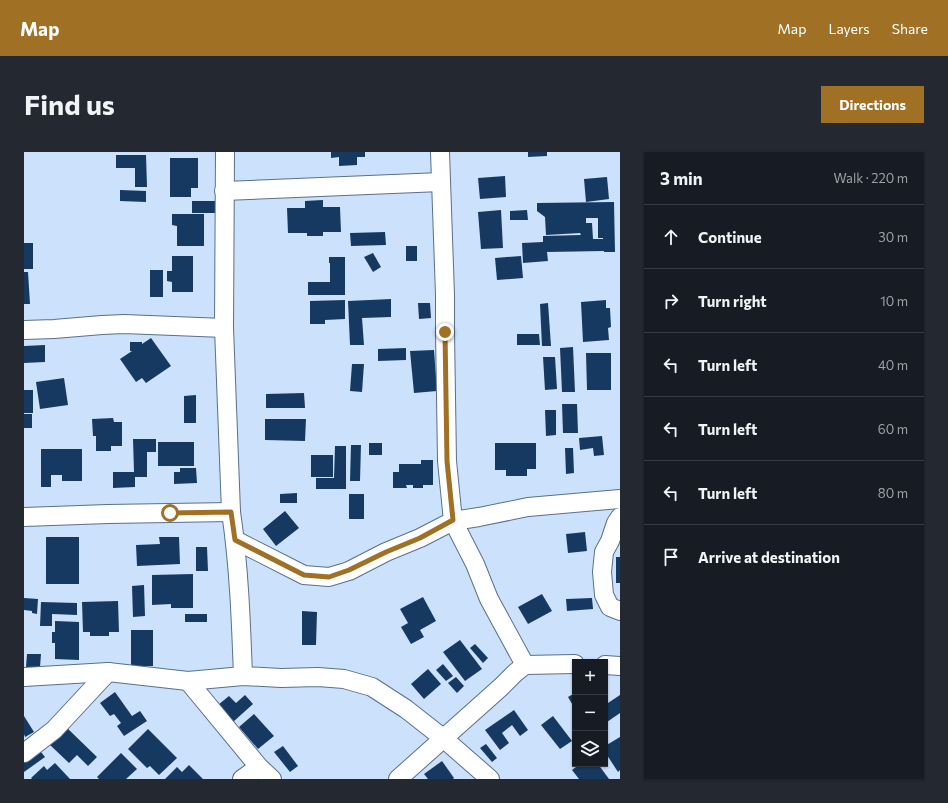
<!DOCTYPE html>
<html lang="en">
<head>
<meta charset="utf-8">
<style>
  body { margin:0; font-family:Commissioner,sans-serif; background:#242831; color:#f1f3f6 }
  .controls { position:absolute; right:12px; bottom:12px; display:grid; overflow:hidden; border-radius:0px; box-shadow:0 1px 3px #0004 }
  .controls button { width:36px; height:36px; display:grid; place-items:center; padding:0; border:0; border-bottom:1px solid #363941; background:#171b24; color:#f1f3f6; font:20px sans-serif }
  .stop { position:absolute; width:12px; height:12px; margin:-9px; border:3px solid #a07024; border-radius:50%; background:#fff }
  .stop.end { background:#a07024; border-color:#fff; box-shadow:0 1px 4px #0008 }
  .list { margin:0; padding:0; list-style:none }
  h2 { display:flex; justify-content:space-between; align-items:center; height:52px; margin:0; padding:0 16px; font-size:17px }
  h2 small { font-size:13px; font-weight:400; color:#9ea1a6 }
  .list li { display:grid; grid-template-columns:26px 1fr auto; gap:12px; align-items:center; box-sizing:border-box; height:64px; padding:0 16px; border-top:1px solid #363941 }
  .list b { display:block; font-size:15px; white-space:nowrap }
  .list em { font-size:13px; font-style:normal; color:#9ea1a6 }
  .icon { flex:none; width:22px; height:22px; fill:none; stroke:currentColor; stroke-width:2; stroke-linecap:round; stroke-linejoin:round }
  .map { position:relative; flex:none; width:596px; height:627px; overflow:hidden; border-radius:0px }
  header { display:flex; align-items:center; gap:24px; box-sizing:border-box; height:56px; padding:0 20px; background:#a07024; color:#fff }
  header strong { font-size:19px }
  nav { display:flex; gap:22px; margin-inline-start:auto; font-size:14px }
  .intro { display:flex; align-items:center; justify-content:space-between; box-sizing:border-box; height:96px; padding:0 24px }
  h1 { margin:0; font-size:28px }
  .button { padding:10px 18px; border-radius:0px; background:#a07024; color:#fff; font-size:14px; font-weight:700 }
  main { display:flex; gap:24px; padding:0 24px }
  aside { flex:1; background:#171b24; border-radius:0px; box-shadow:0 1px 3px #0004 }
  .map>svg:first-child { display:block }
</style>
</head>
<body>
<header>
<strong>Map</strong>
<nav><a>Map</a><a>Layers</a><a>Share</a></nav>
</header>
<div class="intro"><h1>Find us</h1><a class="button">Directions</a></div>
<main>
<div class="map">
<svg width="596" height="627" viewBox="0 0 596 627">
  <rect width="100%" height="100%" fill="#cce1fc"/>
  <!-- building -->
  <g fill="#163962" fill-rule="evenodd">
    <path d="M307,0h34v5h-8v8l-18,1v-9l-8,1z"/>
    <path d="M504,0h19v4l-19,1z"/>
    <path d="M92,3h30l1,32h-12v-19h-19z"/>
    <path d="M146,6h28v30h-7v9h-21z"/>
    <path d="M481,24l1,21 -26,2 -2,-21z"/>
    <path d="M583,25l2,22 -23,3 -2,-23z"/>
    <path d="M96,38l26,1v11l-26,-1z"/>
    <path d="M299,48v7h17l1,25h-18v4h-16v-3h-19l-1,-25h18v-7z"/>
    <rect x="168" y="49" width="25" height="12"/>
    <path d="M590,50l1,50h-11v-1l-57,1 1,9 -25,2 -1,-20 21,-1v-6l38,-1 -1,-2 -34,2 -1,-18 -8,-6v-8zM562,66h12v20h5v1h-10l-1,-16h-6z"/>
    <path d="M477,58l2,38 -22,1 -3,-37z"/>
    <path d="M503,58l1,10h-18v-9z"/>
    <path d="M148,62h32v32h-27v-20l-5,-1z"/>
    <path d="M361,80l1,13 -35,1 -1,-13z"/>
    <rect x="0" y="91" width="9" height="26"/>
    <rect x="382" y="94" width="11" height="15"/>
    <path d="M349,101l8,14 -8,5 -9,-15z"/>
    <path d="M148,104h21v36h-21v-10l-5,-1v-10h5z"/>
    <path d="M497,104l2,22 -26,2 -2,-22z"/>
    <path d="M305,105h16v38h-37v-13h22v-19h-1z"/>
    <rect x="126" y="118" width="13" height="27"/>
    <path d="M0,120h4l2,32h-6z"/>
    <path d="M367,147v18l-29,1 2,27h-14l-2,-44z"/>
    <path d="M321,148v19l-20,1v4h-15v-23z"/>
    <path d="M582,148v8h4l1,19 -3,1 1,12 -26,2 -2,-40z"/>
    <path d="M394,151h12l1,15 -12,1z"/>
    <path d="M524,151l3,43h-9l-2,-42z"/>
    <path d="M493,182h22l1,11h-23z"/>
    <path d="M127,186l20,28 -25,17 -4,-5 -6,4 -16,-23 12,-8h-2v-9h12v2z"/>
    <path d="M21,193v17l-21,1v-17z"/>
    <path d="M549,195l2,45h-13l-2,-44z"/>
    <path d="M382,196v12l-28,1v-12z"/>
    <path d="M410,198l3,41 -23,2 -4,-42z"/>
    <path d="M562,201h25v37h-24z"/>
    <path d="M519,205h12l2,32 -12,1z"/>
    <path d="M328,212h12l-2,28 -12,-1z"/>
    <path d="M40,226l4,27 -28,4 -4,-27z"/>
    <rect x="0" y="238" width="9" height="23"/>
    <path d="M280,241l1,15h-39v-14z"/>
    <path d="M172,243v28h-12v-27z"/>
    <path d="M538,252h15l1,29h-15z"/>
    <path d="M521,258h11v25l-10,1z"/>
    <rect x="0" y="262" width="8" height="14"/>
    <path d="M89,266l1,4h8v24h-11v5h-15v-15h-3l-1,-17z"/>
    <path d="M241,267h41l-1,22 -40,-1z"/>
    <path d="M578,284l2,19 -10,1 -1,-8 -13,2 -1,-12z"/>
    <path d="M109,287h23v13h-9v25h-12v10l-22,1v-16h21z"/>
    <rect x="134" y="290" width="36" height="24"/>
    <rect x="345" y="291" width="13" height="12"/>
    <path d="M471,291h41v26h-9v7h-21v-6h-11z"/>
    <path d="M327,293h10l-1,36h-10z"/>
    <path d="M311,294h11v43h-30v-11h18z"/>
    <path d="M541,296h8l1,25 -8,1z"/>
    <path d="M17,297h41v32h-20v-6h-11v12h-10z"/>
    <rect x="287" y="303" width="22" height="22"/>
    <path d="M397,308h12v25h-10v3h-10v-3h-7l1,3h-14v-16h6v-8h22z"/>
    <path d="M156,316h16l1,15 -23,1v-12h6z"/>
    <path d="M273,341v10h-17v-9z"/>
    <rect x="325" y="342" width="15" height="25"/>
    <path d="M261,359l14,17 -23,18 -13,-17z"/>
    <path d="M561,380l2,19 -19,2 -2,-19z"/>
    <rect x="22" y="385" width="33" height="47"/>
    <path d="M135,385h20l1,27 -43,2 -1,-21 24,-1z"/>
    <path d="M172,395h11l1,24h-12z"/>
    <rect x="592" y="405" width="4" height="26"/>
    <path d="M169,422v34h-22v-4l-19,1v-30z"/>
    <path d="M120,433l1,31 -12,1 -1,-31z"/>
    <path d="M518,442l10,17 -24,13 -10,-17z"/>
    <path d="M399,445l13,24 -16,9 4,7 -13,7 -10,-17 7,-4 -8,-14z"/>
    <path d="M0,446l14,1 -1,15 -5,-1v-2l-8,-1z"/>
    <path d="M568,446l1,11 -26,2 -1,-12z"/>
    <path d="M94,449l1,31h-10v4h-19v-4h-7l-1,-30z"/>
    <path d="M17,450l36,1v12l-25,-1v12h-12z"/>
    <path d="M278,459l15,1 -1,33h-14z"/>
    <rect x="161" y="462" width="22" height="8"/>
    <path d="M31,469l24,1v38l-24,-1v-16h-3v-11h3z"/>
    <rect x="107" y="478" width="22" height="36"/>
    <path d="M436,488l22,29 -17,12 -22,-29z"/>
    <path d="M451,492l13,14 -5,5 -13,-15z"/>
    <path d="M3,502h14l-1,13h-14z"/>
    <path d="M419,512l10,12 -7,5 -10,-11z"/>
    <path d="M404,517l13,15 -17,15 -13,-15z"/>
    <path d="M432,525l8,9 -7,7 -9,-10z"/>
    <path d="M91,540l17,24 8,-5 7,10 -23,15 -7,-10 4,-3 -7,-9 -4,2 -10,-13z"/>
    <path d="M551,541v16l-7,-12z"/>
    <path d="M221,543l8,9 -20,18 -15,-17 11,-9 7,7z"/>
    <path d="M596,543v18l-13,9 -2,-3v-14z"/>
    <path d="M490,558l14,20 -8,6 -8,-11 -10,8 7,10 -9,7 -15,-20z"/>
    <path d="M230,562l20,22 -16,13 -19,-22z"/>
    <path d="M0,564l10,16 -9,5 -1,-3z"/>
    <path d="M529,564l19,25 -12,8 -19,-24z"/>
    <path d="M42,575l31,30 -9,9 -11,-11 -8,8 -20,-19z"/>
    <path d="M124,577l29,29 -18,17 -9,-9 -3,2 -19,-19z"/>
    <path d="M596,585v33l-2,2 -13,-20v-6z"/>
    <path d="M462,592l11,14 -5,4 -12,-14z"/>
    <path d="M259,594l15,20 -8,6 -16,-20z"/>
    <path d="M13,595l8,10 -21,15v-16z"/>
    <path d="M97,601l16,16 -11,10h-27l-2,-2z"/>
    <path d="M418,609l12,17 -1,1h-25l-4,-5z"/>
    <path d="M31,611l15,16h-38l-1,-1 13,-12 3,4z"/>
    <path d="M556,612h18l11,15h-30l-7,-9z"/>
    <path d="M165,613l14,14h-38l12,-12 5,5z"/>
  </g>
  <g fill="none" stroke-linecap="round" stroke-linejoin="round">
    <defs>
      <g id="minor">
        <path d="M201,0l-1,176 7,184c8,54 10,109 12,164"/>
        <path d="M416,0l5,143v37l2,129 6,60 22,43 14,35 36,66"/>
        <path d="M200,39l217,-9"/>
        <path d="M0,178l30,-1 48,-4 22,-1 100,4"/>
        <path d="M0,365l84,-3 123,-2"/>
        <path d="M596,365l-4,6 -6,18 -6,11 -2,20 2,23 6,12 10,4"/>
        <path d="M211,388l69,35 25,2 20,-6 37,-19 34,-14 33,-17 26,-4 49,-10 92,-8"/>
        <path d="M581,513l15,1"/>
        <path d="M0,525l84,-5 80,9 55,-5 38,2 37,-1 26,2 28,8 34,22 37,29 47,41"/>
        <path d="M164,529l71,86 13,12"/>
        <path d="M0,601l30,-23 54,-58"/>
        <path d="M218,627l17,-12"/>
        <path d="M374,627l103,-92 14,-14 10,-8 50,-1"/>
      </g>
    </defs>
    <!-- minor casing -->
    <use href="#minor" stroke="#58708e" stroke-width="20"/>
    <!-- minor -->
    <use href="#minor" stroke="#fff" stroke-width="18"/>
  </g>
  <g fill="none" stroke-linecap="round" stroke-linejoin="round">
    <!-- route -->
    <path stroke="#a07024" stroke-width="5" d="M146,361l61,-1 4,28 69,35 25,2 20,-7 37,-18 34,-14 33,-18 -6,-59 -2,-129"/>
  </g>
</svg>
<div class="controls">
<button>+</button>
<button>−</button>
<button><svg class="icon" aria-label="layers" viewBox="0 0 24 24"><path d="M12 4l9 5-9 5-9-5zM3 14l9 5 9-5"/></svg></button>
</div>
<div class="stop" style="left:146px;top:361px"></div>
<div class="stop end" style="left:421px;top:180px"></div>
</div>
<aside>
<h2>3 min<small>Walk · 220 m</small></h2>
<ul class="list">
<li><svg class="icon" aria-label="ahead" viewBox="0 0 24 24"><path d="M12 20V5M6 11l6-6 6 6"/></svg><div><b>Continue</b></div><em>30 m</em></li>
<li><svg class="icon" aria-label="right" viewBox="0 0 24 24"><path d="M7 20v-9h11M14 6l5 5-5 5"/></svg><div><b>Turn right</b></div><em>10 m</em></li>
<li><svg class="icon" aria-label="left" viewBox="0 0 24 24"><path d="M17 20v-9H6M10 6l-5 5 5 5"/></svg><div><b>Turn left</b></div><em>40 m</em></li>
<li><svg class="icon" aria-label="left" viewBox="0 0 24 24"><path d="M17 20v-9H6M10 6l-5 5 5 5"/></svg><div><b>Turn left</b></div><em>60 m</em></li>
<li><svg class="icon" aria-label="left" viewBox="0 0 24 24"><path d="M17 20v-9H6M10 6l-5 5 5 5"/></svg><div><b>Turn left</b></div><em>80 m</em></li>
<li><svg class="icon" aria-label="arrive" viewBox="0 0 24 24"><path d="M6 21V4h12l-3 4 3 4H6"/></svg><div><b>Arrive at destination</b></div></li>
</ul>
</aside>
</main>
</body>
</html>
